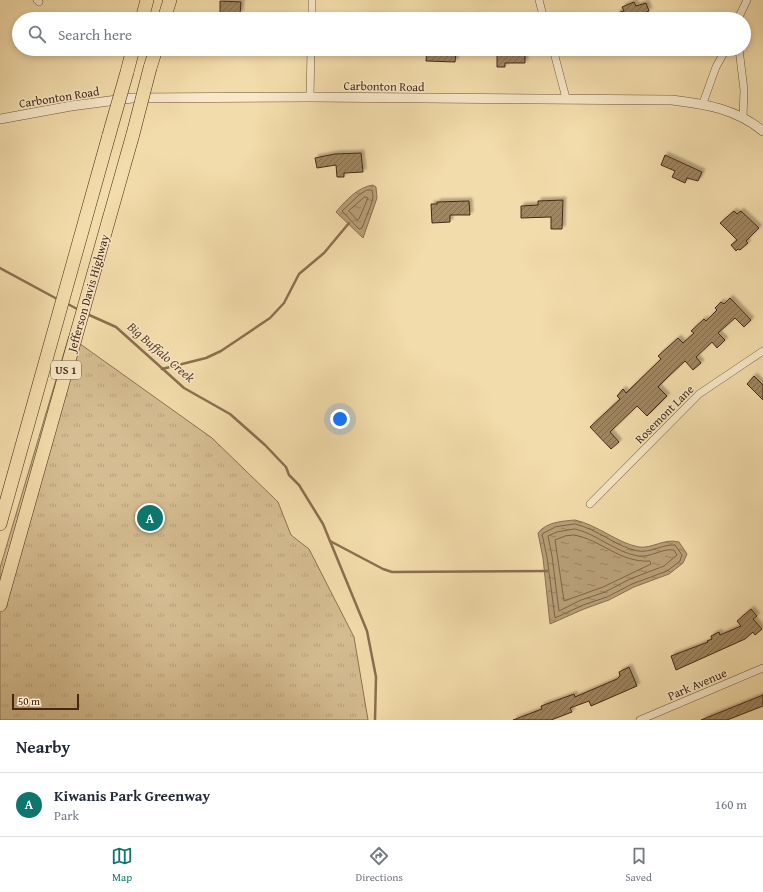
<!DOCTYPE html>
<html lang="en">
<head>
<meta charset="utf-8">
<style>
  body { margin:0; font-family:"Gentium Book Plus",serif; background:#f6f6f7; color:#1f2937 }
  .scale { position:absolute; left:12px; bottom:10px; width:67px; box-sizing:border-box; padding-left:4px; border:2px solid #452813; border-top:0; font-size:11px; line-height:14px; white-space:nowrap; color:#452813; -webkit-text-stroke:3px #f7e8c8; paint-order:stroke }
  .you { position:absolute; left:340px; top:419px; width:14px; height:14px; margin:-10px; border:3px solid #fff; border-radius:50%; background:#1a73e8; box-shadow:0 0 0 6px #1a73e833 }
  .badge { display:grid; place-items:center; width:26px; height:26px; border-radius:50%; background:#0f766e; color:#fff; font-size:13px; font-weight:700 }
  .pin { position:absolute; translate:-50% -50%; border:2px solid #fff; box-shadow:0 1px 4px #0006 }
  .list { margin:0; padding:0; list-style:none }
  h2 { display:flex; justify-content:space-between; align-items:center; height:52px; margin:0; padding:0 16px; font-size:17px }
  h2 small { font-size:13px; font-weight:400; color:#747a83 }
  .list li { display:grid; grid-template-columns:26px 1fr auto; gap:12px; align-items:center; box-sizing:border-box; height:64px; padding:0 16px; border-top:1px solid #e0e1e3 }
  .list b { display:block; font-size:15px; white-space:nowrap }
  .list p { margin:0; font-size:13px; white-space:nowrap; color:#747a83 }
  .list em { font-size:13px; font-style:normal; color:#747a83 }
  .icon { flex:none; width:22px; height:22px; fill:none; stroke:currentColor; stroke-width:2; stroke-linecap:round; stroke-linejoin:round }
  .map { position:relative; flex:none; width:763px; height:720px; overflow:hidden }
  .search { position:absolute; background:#fff; box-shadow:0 2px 6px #0003; left:12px; right:12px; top:12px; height:44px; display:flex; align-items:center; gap:10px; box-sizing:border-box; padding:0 14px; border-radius:22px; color:#747a83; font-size:15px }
  .sheet { height:116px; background:#fff }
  nav { display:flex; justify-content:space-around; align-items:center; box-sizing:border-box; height:56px; border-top:1px solid #e0e1e3; background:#fff; font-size:11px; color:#747a83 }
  nav a { display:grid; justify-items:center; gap:2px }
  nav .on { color:#0f766e }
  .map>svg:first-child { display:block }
</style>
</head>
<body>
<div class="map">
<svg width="763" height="720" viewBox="0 0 763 720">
  <defs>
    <pattern id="park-tufts" width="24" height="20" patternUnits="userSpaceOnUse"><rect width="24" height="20" fill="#d5bd91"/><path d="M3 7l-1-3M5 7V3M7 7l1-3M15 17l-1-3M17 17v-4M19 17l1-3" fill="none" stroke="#b8a27c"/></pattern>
    <pattern id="water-ripples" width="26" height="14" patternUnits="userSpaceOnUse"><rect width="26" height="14" fill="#b89f77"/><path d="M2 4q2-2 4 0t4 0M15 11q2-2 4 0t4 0" fill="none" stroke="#978260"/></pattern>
    <pattern id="building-hatch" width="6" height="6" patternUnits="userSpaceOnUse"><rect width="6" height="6" fill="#9f8662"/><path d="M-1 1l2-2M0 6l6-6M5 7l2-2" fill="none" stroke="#836e50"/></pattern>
    <filter id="shadow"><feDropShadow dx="3" dy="-3" stdDeviation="1" flood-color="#0004"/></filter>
  </defs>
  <rect width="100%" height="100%" fill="#f3dcab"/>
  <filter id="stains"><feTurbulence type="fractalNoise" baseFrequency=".005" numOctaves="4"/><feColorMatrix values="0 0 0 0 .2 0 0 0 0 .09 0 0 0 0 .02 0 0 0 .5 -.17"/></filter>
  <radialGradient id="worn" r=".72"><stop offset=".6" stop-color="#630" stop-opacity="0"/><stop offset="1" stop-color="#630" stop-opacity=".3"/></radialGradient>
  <!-- park -->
  <path fill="url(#park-tufts)" stroke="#8d7252" d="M69,336l143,102 66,64 13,33 18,14 45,88 14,83h-368v-152z"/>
  <!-- water -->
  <g fill="url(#water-ripples)" stroke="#8a6f4f">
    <path d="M373,185l3,2 1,11 -14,40 -27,-26c10,-12 22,-25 37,-27z"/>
    <path d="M575,520c23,5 42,23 64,27 13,2 25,-9 40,-5l8,12 -4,9 -14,11 -35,13 -25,13 -25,9 -34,15 -7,-66 -5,-25c8,-11 25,-12 37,-13z"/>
  </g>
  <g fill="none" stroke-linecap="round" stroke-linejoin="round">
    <!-- shore -->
    <g stroke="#7e6445" stroke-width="1">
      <path d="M367,190h5l1,7 -2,8 -9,23 -3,1 -17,-18 17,-16z"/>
      <path d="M365,197l3,1 -9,21 -2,1 -8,-9z"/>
      <path d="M575,524c23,5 41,23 63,27 13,2 25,-7 37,-6l7,10 -2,6 -13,10 -35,13 -25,13 -24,8 -28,13 -8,-61 -5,-23 13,-7z"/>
      <path d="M575,529c22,5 40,23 63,27 12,2 24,-8 36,-6l3,5 -13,11 -34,13 -25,13 -24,8 -22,11 -7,-55 -4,-20 9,-4z"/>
      <path d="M574,535c28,5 46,28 76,26l1,3 -48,23 -39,14 -9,-61 10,-4z"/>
    </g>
    <!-- stream -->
    <g stroke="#8a6f4f" stroke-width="2.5">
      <path d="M0,268l59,32"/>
      <path d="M66,303l13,7"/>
      <path d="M87,314l29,13 68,61 46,26 35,31 21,22 3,8 10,10 24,39 44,107 9,46 -1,43"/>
      <path d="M162,369l44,-11 15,-7 49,-33 14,-15 15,-29 25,-21 25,-30"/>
      <path d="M330,541l53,28 9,3 155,-1"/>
    </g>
  </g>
  <!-- building -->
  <g fill="url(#building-hatch)" stroke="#452813" filter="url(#shadow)">
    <path d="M220,1l21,1 -1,12 -20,-1z"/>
    <path d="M634,2l2,4 10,-3 3,8 -10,4 1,4h-21l-2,-6 7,-2 -2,-4z"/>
    <path d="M427,49h21v2l8,1 -1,10 -29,-1z"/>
    <path d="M497,49h28v14h-20v4h-8z"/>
    <path d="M361,153l2,19 -19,1v4h-7l-1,-12 -19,3 -2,-10 20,-4z"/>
    <path d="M665,155l37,17 -4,9 -11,-3 -2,5 -13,-6 3,-6 -14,-6z"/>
    <path d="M563,200l-1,29h-11v-12l-30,1v-12l17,-1v-4z"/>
    <path d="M469,201l1,14h-20v7l-18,1 -1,-19h6v-2z"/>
    <path d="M734,211l3,3 4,-3 18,17 -13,13 2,2 -8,7 -2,-1 -2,2 -5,-6 6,-5 -17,-17z"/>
    <path d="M730,298l21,22 -7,7 -9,-9 -17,15 7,7 -8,8 -5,-6 -16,15 5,6 -8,7 -8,-9 -17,16 -10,10 9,9 -20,20 -10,-10 -27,26 9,10 -8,7 -21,-22 30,-28 -3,-3 6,-7 3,4 35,-34 -3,-3 20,-18 5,5 11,-10 -3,-2 13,-12 2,2 11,-11 -2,-2 6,-6 3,2z"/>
    <path d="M754,376l9,9v15l-16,-16z"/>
    <path d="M751,609l6,7 -4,3 9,10 -7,6 -2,-3 -8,7 -69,31 -5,-14 37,-14 -1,-1 5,-2 -1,-3 8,-4 1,3 21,-9 -4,-5z"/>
    <path d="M629,667l8,19 -46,20 -2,-5 -19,7 2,4 -21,8h-38l29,-11 -1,-3 33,-12 1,3 42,-18 3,-3 -1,-4z"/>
    <path d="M763,695v11l-36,14h-26z"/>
  </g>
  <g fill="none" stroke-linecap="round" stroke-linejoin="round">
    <defs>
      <g id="minor">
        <path d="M37,0l2,2"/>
        <path d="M539,0l5,19"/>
        <path d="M312,19v-19"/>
        <path d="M738,19l9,-19"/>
        <path d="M553,49l13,49"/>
        <path d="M739,49l5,41 -1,27"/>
        <path d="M310,97l1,-48"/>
        <path d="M703,103l13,-36 10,-18"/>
        <path d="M590,504l109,-110 64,-43"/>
        <path d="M640,720l123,-52"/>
      </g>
      <path id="tertiary" d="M0,119l71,-13 61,-8 178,-1 362,3c34,4 64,9 91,31"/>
      <g id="motorway">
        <path d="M142,19l5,-19"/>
        <path d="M164,19l6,-19"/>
        <path d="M150,68l6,-19"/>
        <path d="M127,72l6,-23"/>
        <path d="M0,524l109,-389"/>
        <path d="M0,605l133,-471"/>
      </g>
    </defs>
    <!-- minor casing -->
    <use href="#minor" stroke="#705539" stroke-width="8"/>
    <!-- tertiary casing -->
    <use href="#tertiary" stroke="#705539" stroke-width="10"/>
    <!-- motorway casing -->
    <use href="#motorway" stroke="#452813" stroke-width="14"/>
    <!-- minor -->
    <use href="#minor" stroke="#f7e8c8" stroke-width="7"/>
    <!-- tertiary -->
    <use href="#tertiary" stroke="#f7e8c8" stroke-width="9"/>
    <!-- motorway -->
    <use href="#motorway" stroke="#f3dcab" stroke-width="13"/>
    <defs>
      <g id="motorway-bridge">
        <path d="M133,134l17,-66"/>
        <path d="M109,135l18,-63"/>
      </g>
    </defs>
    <!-- motorway-bridge casing -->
    <use href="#motorway-bridge" stroke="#452813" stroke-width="14" stroke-linecap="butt"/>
    <!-- motorway-bridge -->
    <use href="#motorway-bridge" stroke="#f3dcab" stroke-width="13"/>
  </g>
  <g text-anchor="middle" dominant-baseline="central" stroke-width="3" stroke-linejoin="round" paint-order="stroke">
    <!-- shield labels -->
    <rect fill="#f7e8c8" stroke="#7a6249" stroke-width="1" x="51" y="361" width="30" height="18" rx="3"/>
    <g font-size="11" font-weight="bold" fill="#452813">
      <text x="66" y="370">US 1</text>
    </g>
    <!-- street labels -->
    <g font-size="12" fill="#452813" stroke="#f7e8c8">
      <text transform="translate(384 86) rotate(1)">Carbonton Road</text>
      <text transform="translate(59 97) rotate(-9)">Carbonton Road</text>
      <text transform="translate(88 293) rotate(-74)">Jefferson Davis Highway</text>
      <text transform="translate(664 414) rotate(-45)">Rosemont Lane</text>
      <text transform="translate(697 684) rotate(-23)">Park Avenue</text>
    </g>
    <!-- water labels -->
    <g font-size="13" font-style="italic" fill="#62462c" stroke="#f7e8c8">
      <text transform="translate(161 352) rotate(41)">Big Buffalo Creek</text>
    </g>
  </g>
  <rect width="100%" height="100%" filter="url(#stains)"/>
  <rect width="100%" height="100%" fill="url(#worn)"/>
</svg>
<div class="scale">50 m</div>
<div class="you"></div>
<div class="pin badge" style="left:150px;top:518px">A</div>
<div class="search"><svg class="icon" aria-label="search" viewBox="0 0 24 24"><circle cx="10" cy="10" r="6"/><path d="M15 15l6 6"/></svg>Search here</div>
</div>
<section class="sheet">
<h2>Nearby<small></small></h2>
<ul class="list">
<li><span class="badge">A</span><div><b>Kiwanis Park Greenway</b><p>Park</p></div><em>160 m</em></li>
</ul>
</section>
<nav>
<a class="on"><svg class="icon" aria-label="map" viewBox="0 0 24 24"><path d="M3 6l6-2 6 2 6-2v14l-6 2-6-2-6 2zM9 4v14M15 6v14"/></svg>Map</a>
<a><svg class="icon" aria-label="directions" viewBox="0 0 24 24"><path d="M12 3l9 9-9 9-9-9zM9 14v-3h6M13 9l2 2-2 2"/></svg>Directions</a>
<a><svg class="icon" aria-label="saved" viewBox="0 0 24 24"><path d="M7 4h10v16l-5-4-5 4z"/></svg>Saved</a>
</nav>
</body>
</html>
